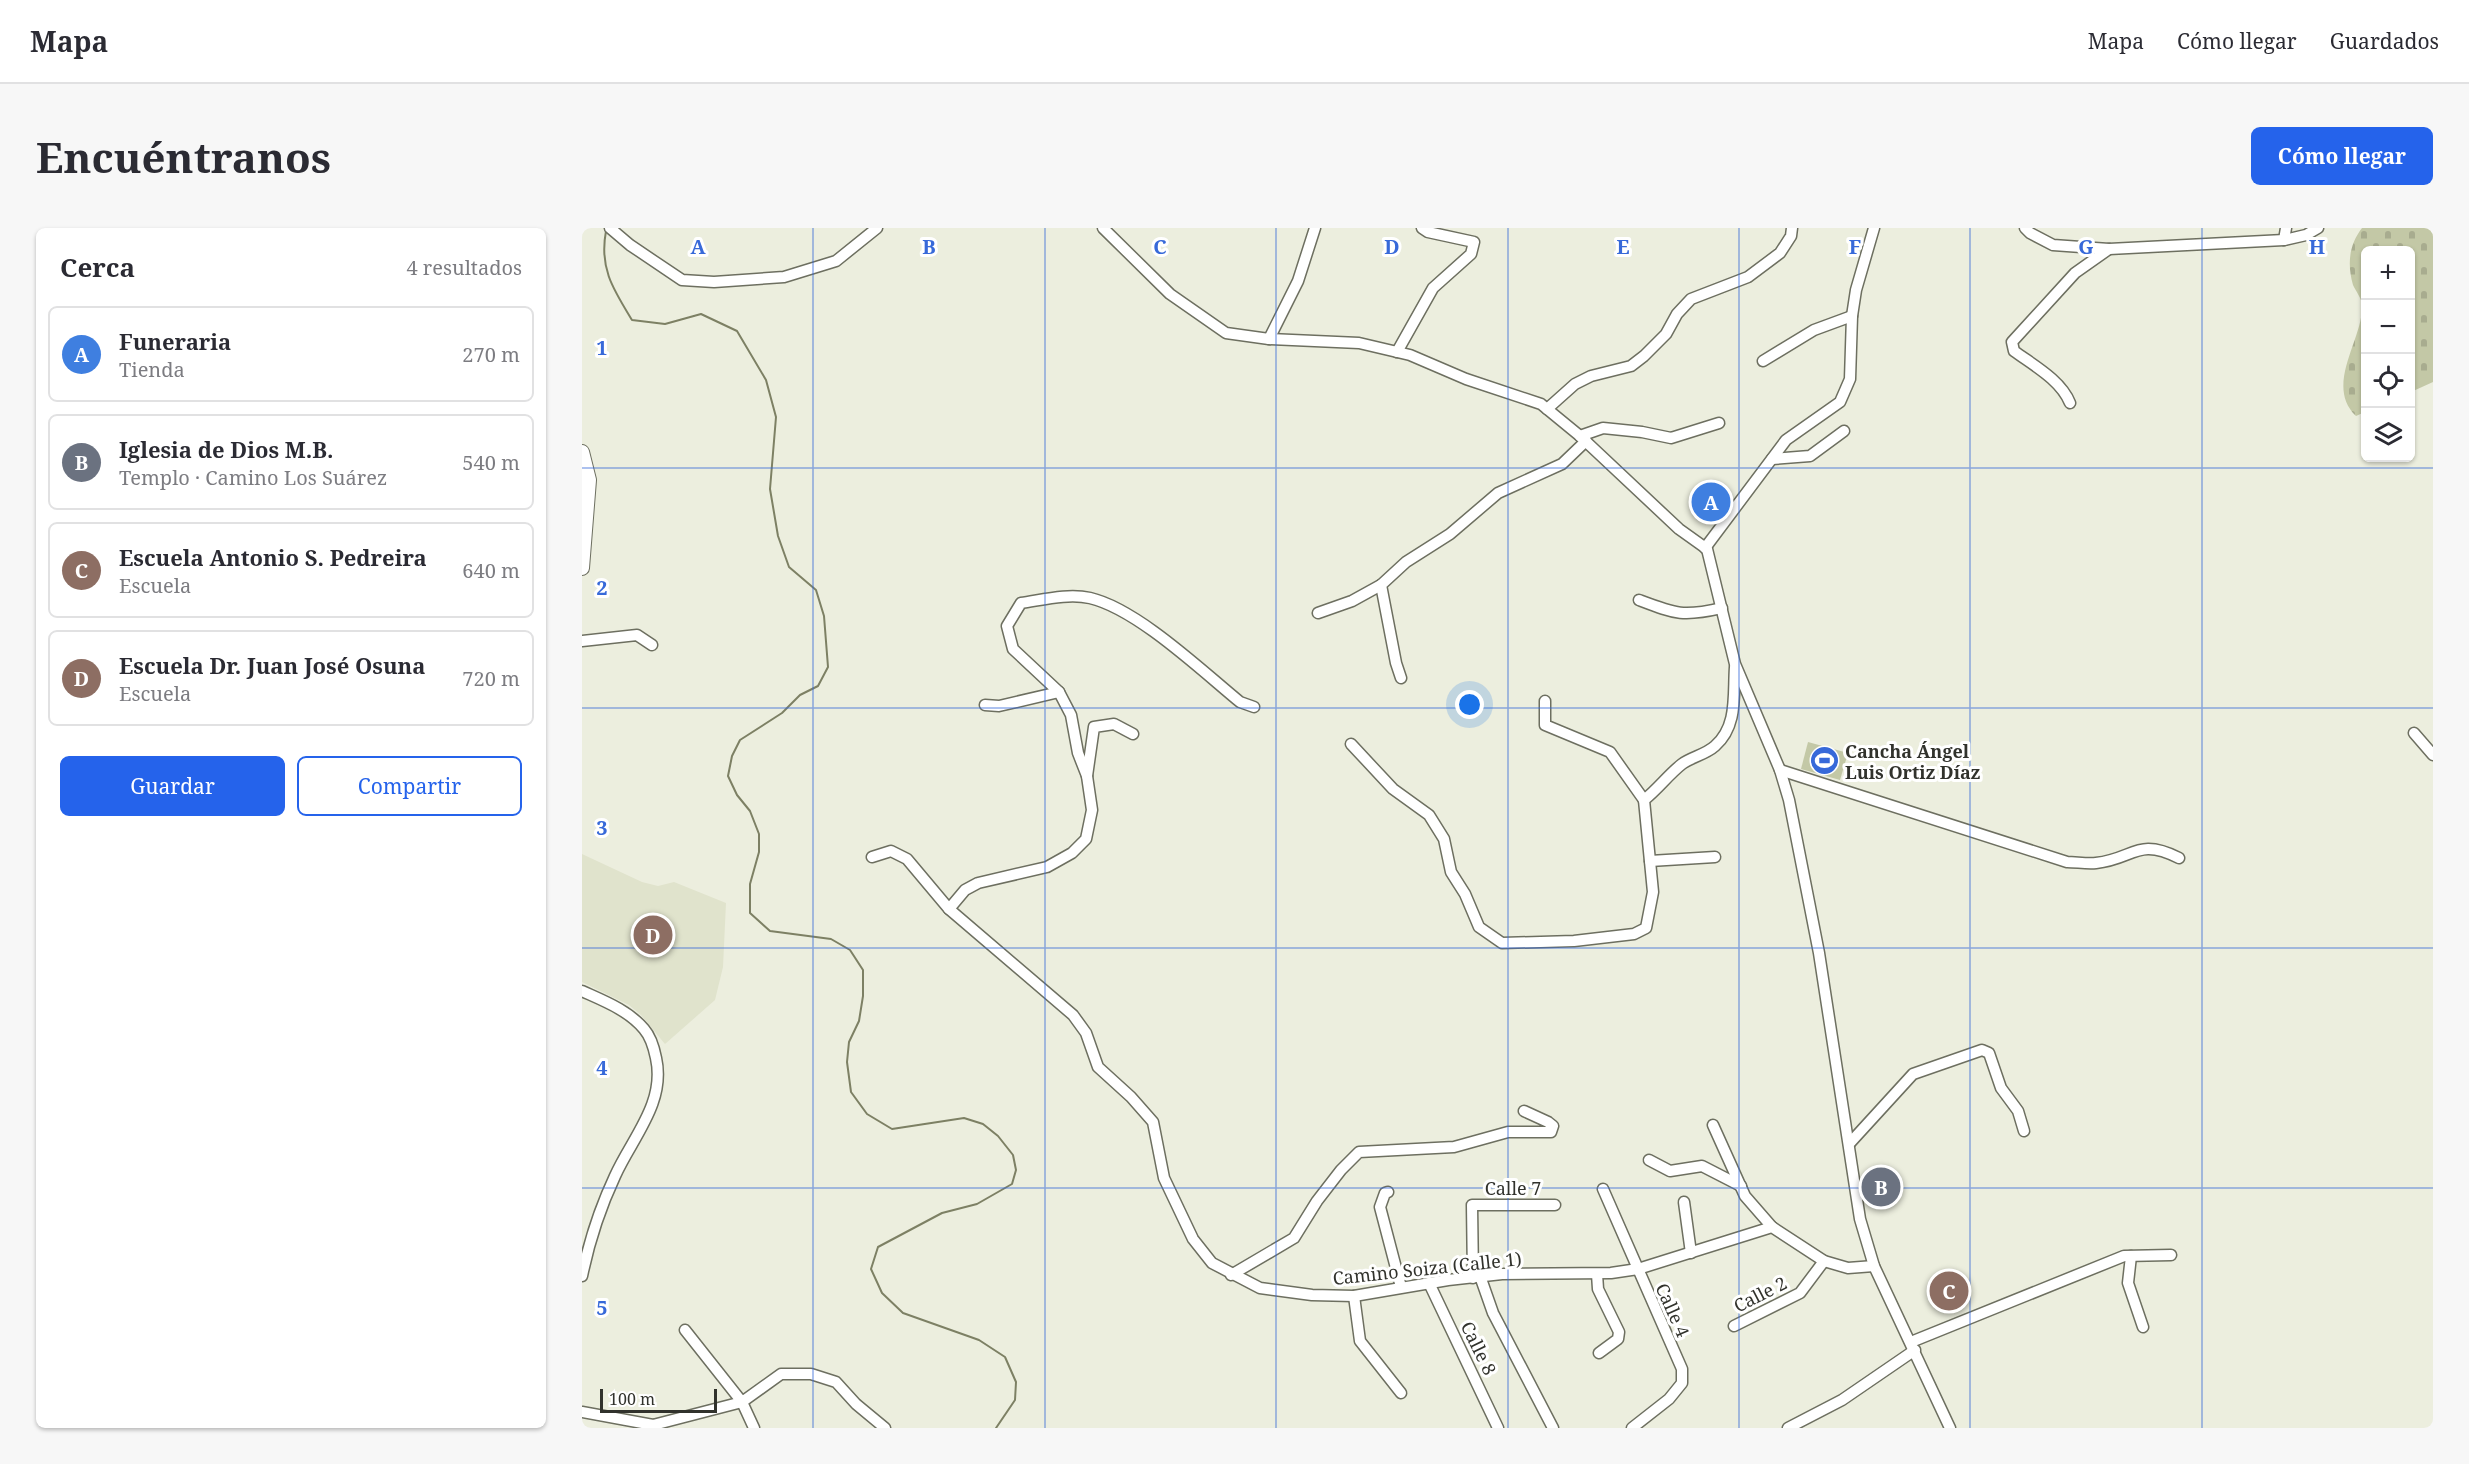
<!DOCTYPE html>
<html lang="es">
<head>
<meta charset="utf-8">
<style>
  body { margin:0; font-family:"Noto Serif",serif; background:#f7f7f7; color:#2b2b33 }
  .controls { position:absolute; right:18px; top:18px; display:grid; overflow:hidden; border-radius:9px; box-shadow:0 2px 4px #0004 }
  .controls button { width:54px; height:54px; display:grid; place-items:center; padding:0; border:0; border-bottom:2px solid #e1e1e2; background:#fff; color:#2b2b33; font:30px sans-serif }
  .scale { position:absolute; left:18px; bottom:15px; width:117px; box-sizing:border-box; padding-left:6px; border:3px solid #31322c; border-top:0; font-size:16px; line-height:21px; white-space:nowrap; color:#31322c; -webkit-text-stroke:4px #fff; paint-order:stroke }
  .you { position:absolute; left:888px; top:477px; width:21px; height:21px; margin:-15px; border:4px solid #fff; border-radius:50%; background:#1a73e8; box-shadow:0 0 0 9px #1a73e833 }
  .badge { display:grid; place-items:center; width:39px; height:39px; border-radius:50%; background:#2563eb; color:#fff; font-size:20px; font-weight:700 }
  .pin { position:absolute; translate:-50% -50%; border:3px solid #fff; box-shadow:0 2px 6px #0006 }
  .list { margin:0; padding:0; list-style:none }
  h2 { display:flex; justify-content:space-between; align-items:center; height:78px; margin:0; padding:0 24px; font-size:26px }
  h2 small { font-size:20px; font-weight:400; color:#7c7c81 }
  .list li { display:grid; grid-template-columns:39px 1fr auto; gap:18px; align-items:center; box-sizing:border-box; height:96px; margin:0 12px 12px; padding:0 12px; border:2px solid #e1e1e2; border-radius:9px }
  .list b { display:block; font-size:22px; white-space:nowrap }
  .list p { margin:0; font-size:20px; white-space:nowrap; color:#7c7c81 }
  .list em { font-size:20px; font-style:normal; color:#7c7c81 }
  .actions { display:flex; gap:12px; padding:18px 24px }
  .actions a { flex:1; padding:14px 0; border:2px solid #2563eb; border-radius:9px; text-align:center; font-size:21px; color:#2563eb }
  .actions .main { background:#2563eb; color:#fff }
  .icon { flex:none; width:33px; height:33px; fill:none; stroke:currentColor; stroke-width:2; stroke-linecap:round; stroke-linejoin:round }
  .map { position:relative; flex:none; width:1851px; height:1200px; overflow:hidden; border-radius:9px }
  header { display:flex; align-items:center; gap:36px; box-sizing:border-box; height:84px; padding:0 30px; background:#fff; border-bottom:2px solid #e1e1e2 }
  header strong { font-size:28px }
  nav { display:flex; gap:33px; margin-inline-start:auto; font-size:21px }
  .intro { display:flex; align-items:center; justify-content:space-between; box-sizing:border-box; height:144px; padding:0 36px }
  h1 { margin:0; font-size:42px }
  .button { padding:15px 27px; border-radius:9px; background:#2563eb; color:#fff; font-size:21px; font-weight:700 }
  main { display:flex; gap:36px; padding:0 36px }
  aside { flex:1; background:#fff; border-radius:9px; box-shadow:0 2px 4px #0004 }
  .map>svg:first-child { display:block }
</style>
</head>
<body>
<header>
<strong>Mapa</strong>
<nav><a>Mapa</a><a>Cómo llegar</a><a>Guardados</a></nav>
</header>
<div class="intro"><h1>Encuéntranos</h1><a class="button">Cómo llegar</a></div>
<main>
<aside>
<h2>Cerca<small>4 resultados</small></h2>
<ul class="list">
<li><span class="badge" style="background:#3f7fe0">A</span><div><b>Funeraria</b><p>Tienda</p></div><em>270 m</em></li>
<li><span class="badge" style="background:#6b7280">B</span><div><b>Iglesia de Dios M.B.</b><p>Templo · Camino Los Suárez</p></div><em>540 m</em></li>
<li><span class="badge" style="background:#8d6e63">C</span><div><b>Escuela Antonio S. Pedreira</b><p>Escuela</p></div><em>640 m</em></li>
<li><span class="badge" style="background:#8d6e63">D</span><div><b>Escuela Dr. Juan José Osuna</b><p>Escuela</p></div><em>720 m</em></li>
</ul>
<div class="actions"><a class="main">Guardar</a><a>Compartir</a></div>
</aside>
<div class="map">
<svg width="1851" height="1200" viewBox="0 0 1851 1200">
  <defs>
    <pattern id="cemetery-stones" width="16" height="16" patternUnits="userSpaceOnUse" patternTransform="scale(1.5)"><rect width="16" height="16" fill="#c3c8a6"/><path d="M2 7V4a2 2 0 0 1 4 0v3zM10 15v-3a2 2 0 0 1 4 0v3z" fill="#a8ac8f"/></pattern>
  </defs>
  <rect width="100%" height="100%" fill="#eceede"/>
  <!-- built -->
  <path fill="#e0e3cc" d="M0,626l60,28 16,4 16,-4 52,21 -3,64 -8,33 -50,44 -24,-29 -12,-10 -47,-23z"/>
  <!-- cemetery -->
  <path fill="url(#cemetery-stones)" d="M1780,0h71v154l-22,10 -1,-142h-44l-1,162 -9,4c-32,-31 7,-76 6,-110 0,-8 -6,-14 -9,-21 -6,-21 -4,-40 9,-57z"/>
  <!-- pitch -->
  <path fill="#c3c8a6" d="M1226,514l40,11 -8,27 -39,-11z"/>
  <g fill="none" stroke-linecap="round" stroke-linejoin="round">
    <!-- stream -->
    <path stroke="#7d8064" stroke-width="2" d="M24,3c-7,37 7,58 26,89l33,4 36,-10 36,17 29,49 10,37 -6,72 8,47 11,31 27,23 8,26 4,51 -10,19 -18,9 -18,18 -42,27 -8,16 -4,20 9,19 13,16 9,23v18l-9,32v29l20,18 61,8 19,11 13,20v26l-4,25 -10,21 -2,20 4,30 16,22 25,15 72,-11 19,6 15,12 15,19 3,15 -4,14 -35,20 -35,9 -64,34 -7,22 11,24 21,20 76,27 26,17 11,25 -1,18 -19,28"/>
    <defs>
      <g id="minor">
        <path d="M28,0l20,17 52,35 32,2 70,-5 52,-16 41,-33"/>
        <path d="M521,0l67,66 56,39 43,6 90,4 51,12 56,24 75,25 39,32 99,93 28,20 28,115 45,106 9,30 30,153 41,266 14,47 76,162"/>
        <path d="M1443,0l5,5 23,12 56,4 175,-9 22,-5 12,-7"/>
        <path d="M1702,12l2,-12"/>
        <path d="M687,111l29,-58 17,-53"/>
        <path d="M815,124l36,-64 38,-34 3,-12 -46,-10 -6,-4"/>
        <path d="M1181,133l51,-31 38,-14"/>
        <path d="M1488,175c-9,-23 -37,-38 -56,-52l-2,-9 63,-69 34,-24"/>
        <path d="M965,181l28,-25 16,-8 40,-10 13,-10 22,-22 11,-20 14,-15 57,-22 32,-24 11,-17 1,-8"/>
        <path d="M998,208l23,-8 39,4 29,6 48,-15"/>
        <path d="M1190,231l38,-3 34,-25"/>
        <path d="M1123,320l81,-108 54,-38 10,-23 2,-63 4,-26 18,-62"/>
        <path d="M1057,372c37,14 44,17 83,8"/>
        <path d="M736,385l34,-12 29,-16"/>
        <path d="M0,413l55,-6 15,10"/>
        <path d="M819,450l-5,-15 -15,-78 25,-23 44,-28 48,-41 64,-29 24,-23"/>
        <path d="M963,473v24l65,27 34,48"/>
        <path d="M403,477l14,1 60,-14"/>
        <path d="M1832,505l19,22"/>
        <path d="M769,516l42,45 36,26 15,24 7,33 14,22 14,33 23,16 72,-2 60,-7 12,-6 7,-36 -9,-92c14,-11 24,-25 38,-36 9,-7 23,-9 33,-18 23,-20 18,-51 20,-79"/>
        <path d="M1198,542l287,92c9,0 20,2 29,1 38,-4 41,-26 83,-5"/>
        <path d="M505,548l7,-49 20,-3 19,10"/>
        <path d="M290,629l19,-6 16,8 42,50 124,106 13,18 12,34 33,30 22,25 11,56 29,61 19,24 48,25 52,7 42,1 94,-16 54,-6 109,-1 27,-4 134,-42 52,34 24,7 26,-2"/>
        <path d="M1068,633l65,-4"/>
        <path d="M367,681l16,-19 13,-7 69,-16 25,-14 14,-14 6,-29 -5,-34 -9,-23 -7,-38 -12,-23 -46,-43 -6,-23 14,-23c21,-3 47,-10 69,-5 47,11 111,72 150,104l14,5"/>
        <path d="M0,763c22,10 46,19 62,38 7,8 10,19 12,29 10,45 -24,80 -41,118 -15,32 -26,66 -33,100"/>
        <path d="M1131,897l32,71 27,31"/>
        <path d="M1267,916l64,-70 69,-24 7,3 12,35 17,23 6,20"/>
        <path d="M1067,932l21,11 32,-5 39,20"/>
        <path d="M1021,961l79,180v14l-13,16 -37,29"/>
        <path d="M806,964l-3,1 -5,14 21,80"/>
        <path d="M1102,974l7,51"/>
        <path d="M1549,1028l-3,27 15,44"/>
        <path d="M1015,1046l1,15 21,43 -1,7 -19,14"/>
        <path d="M649,1047l63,-37 23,-37 24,-31 18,-18 95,-5 54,-15h43l2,-6 -5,-4 -24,-11"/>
        <path d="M898,1048l13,37 60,115"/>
        <path d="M891,1050l-1,-73h83"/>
        <path d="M847,1055l69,145"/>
        <path d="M772,1068l6,45 41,52"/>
        <path d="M1152,1098l66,-33 24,-32"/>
        <path d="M103,1102l57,72 12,26"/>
        <path d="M1329,1114l213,-86 47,-1"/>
        <path d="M0,1184l71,13 89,-23 39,-28h30l25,8 20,22 29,24"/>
        <path d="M1206,1200l54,-28 73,-50"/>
      </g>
      <path id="major" d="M0,224l7,28 -7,88"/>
    </defs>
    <!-- minor casing -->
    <use href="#minor" stroke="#6d6f60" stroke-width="13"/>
    <!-- major casing -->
    <use href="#major" stroke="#6d6f60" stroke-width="16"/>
    <!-- minor -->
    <use href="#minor" stroke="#fff" stroke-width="10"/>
    <!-- major -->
    <use href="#major" stroke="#fff" stroke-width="14"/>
  </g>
  <!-- grid -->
  <path fill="none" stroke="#3769d9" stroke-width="1.5" stroke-opacity="0.55" d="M231,0v1200M463,0v1200M694,0v1200M926,0v1200M1157,0v1200M1388,0v1200M1620,0v1200M0,240h1851M0,480h1851M0,720h1851M0,960h1851"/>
  <!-- icons -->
  <defs>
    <symbol id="stadium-disc" viewBox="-11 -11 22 22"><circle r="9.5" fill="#3769d9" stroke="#fff"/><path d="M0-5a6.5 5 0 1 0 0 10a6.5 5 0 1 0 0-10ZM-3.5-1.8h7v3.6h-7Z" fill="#fff"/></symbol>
  </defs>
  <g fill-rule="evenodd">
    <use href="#stadium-disc" x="1226" y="516" width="33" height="33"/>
  </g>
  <g text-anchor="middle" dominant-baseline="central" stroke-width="6" stroke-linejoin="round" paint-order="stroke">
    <!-- poi labels -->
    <g font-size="18" font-weight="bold" fill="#31322c" stroke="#fff" text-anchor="start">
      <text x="1263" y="523">Cancha Ángel<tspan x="1263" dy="21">Luis Ortiz Díaz</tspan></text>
    </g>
    <!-- street labels -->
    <g font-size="18" fill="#31322c" stroke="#fff">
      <text x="931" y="960">Calle 7</text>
      <text transform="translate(845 1040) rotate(-6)">Camino Soiza (Calle 1)</text>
      <text transform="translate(1178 1066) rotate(-27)">Calle 2</text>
      <text transform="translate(1091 1082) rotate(66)">Calle 4</text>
      <text transform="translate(897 1120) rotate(64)">Calle 8</text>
    </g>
  </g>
  <g font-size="20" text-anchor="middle" font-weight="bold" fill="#3769d9" stroke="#fff" stroke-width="6" stroke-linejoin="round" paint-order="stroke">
    <text x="116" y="26">A</text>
    <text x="347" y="26">B</text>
    <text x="578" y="26">C</text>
    <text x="810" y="26">D</text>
    <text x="1041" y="26">E</text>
    <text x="1273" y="26">F</text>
    <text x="1504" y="26">G</text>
    <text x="1735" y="26">H</text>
    <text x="20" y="127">1</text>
    <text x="20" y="367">2</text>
    <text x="20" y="607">3</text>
    <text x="20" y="847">4</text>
    <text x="20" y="1087">5</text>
  </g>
</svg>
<div class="controls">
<button>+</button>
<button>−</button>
<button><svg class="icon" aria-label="locate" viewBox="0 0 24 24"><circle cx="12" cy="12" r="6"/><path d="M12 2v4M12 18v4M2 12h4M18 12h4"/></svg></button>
<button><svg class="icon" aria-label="layers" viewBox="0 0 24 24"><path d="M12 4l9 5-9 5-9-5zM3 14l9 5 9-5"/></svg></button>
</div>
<div class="scale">100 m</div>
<div class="you"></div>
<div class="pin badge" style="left:1129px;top:274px;background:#3f7fe0">A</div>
<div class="pin badge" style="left:1299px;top:959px;background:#6b7280">B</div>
<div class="pin badge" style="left:1367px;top:1063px;background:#8d6e63">C</div>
<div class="pin badge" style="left:71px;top:707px;background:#8d6e63">D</div>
</div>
</main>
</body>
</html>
